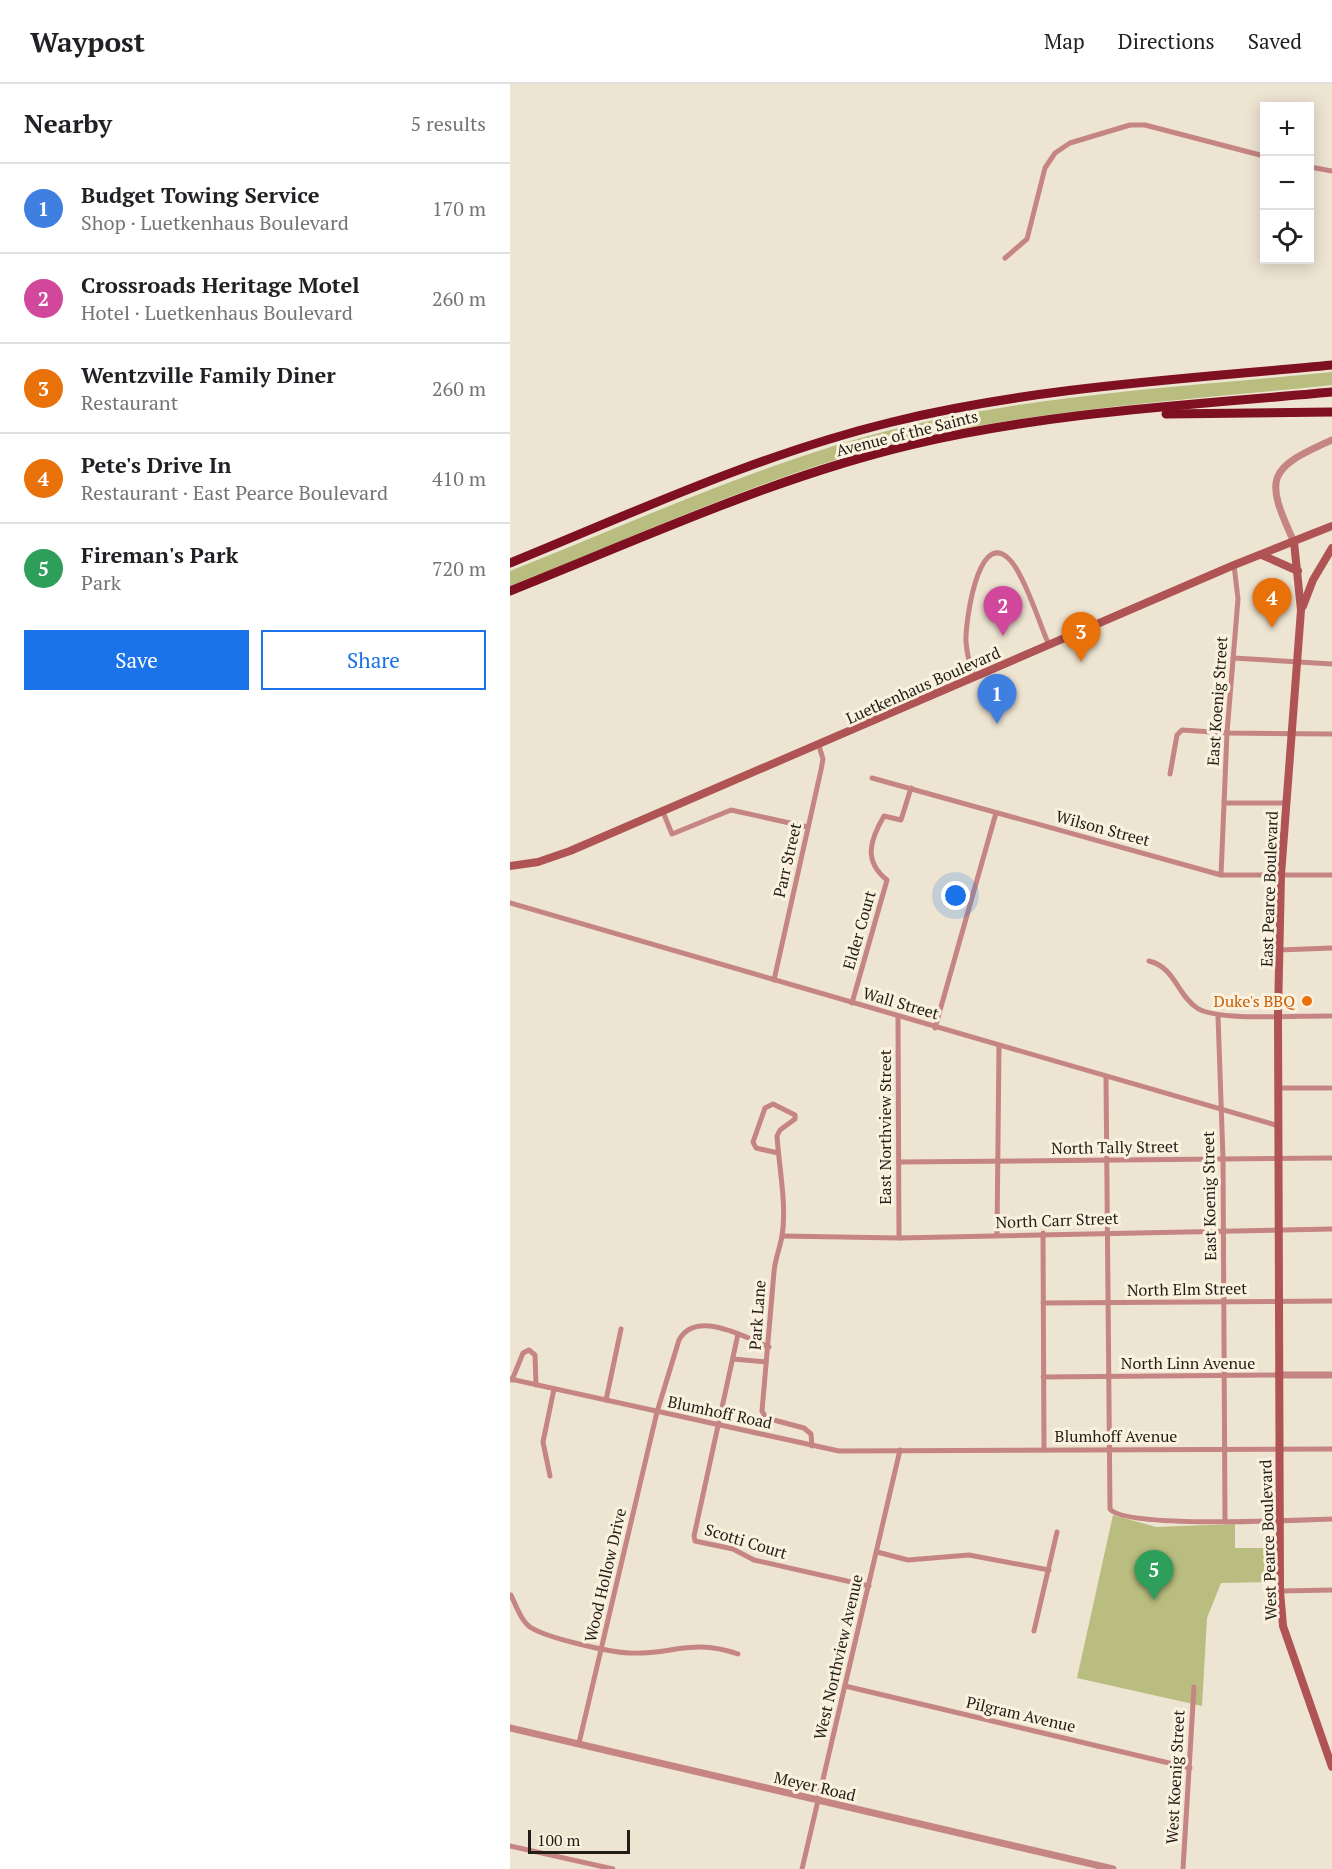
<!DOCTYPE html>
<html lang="en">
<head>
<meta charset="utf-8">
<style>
  body { margin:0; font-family:"PT Serif",serif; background:#f6f6f6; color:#202124 }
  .controls { position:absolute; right:18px; top:18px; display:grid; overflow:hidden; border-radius:0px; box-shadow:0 3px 15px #0003 }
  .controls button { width:54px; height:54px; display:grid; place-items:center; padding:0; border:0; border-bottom:2px solid #e0e0e0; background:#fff; color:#202124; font:30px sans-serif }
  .scale { position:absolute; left:18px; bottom:15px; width:102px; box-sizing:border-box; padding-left:6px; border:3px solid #211d17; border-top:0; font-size:16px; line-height:21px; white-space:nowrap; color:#211d17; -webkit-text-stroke:4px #fbf1df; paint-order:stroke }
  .you { position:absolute; left:446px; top:812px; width:21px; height:21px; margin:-15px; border:4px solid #fff; border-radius:50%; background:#1a73e8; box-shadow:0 0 0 9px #1a73e833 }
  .badge { display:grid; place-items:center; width:39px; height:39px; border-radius:50%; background:#1a73e8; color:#fff; font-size:20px; font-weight:700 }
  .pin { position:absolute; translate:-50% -50px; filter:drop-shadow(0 2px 3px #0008) }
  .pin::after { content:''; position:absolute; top:32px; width:21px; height:18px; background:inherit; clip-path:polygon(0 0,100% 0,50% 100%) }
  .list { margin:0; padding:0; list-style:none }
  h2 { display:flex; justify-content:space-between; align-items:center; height:78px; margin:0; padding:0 24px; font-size:26px }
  h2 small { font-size:20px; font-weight:400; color:#757577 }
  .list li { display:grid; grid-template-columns:39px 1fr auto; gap:18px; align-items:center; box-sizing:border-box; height:90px; padding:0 24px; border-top:2px solid #e0e0e0 }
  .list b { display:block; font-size:22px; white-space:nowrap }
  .list p { margin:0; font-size:20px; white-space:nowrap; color:#757577 }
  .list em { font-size:20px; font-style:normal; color:#757577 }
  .actions { display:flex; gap:12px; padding:18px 24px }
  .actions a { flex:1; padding:14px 0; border:2px solid #1a73e8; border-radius:0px; text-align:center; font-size:21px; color:#1a73e8 }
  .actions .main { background:#1a73e8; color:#fff }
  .icon { flex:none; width:33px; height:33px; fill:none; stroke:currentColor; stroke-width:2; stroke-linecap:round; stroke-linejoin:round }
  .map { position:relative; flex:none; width:822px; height:1785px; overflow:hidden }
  header { display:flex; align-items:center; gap:36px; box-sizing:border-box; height:84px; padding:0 30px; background:#fff; border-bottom:2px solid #e0e0e0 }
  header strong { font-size:28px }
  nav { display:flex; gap:33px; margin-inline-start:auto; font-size:21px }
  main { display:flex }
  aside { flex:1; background:#fff }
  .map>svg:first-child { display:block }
</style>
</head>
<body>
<header>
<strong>Waypost</strong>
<nav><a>Map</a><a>Directions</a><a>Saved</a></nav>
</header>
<main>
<aside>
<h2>Nearby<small>5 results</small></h2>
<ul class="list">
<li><span class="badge" style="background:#3f7fe0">1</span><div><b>Budget Towing Service</b><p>Shop · Luetkenhaus Boulevard</p></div><em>170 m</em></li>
<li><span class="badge" style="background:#d1479c">2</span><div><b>Crossroads Heritage Motel</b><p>Hotel · Luetkenhaus Boulevard</p></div><em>260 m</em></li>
<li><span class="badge" style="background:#e8710a">3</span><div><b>Wentzville Family Diner</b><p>Restaurant</p></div><em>260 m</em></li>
<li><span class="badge" style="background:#e8710a">4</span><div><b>Pete's Drive In</b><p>Restaurant · East Pearce Boulevard</p></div><em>410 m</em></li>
<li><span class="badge" style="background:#2e9e5b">5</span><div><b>Fireman's Park</b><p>Park</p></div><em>720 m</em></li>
</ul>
<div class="actions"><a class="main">Save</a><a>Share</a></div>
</aside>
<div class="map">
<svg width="822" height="1785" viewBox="0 0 822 1785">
  <rect width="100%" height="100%" fill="#eee4d2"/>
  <!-- green -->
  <g fill="#b9bd7f">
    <path d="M822,288v13c-153,16 -309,24 -458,64 -125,33 -244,90 -364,138v-16c116,-46 231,-99 351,-133 153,-43 314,-50 471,-66z"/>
    <path d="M603,1431l43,12 79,-3v24h36l1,34 -51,1 -14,35 -5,88 -125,-28z"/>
  </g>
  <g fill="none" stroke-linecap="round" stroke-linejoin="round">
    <!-- minor -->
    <g stroke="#c58583" stroke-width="5">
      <path d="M800,83l22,4"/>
      <path d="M495,174l22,-19 18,-71 10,-15 15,-10 60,-18h15l119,31"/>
      <path d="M723,574l99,6"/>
      <path d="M464,594c-4,-12 -7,-24 -8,-36 -1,-16 11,-112 42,-84 15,13 32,67 41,87"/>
      <path d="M660,690l7,-39 5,-5 45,3 105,1"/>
      <path d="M362,694l349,97h111"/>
      <path d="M714,719h62"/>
      <path d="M153,728l9,22 59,-24 77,17"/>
      <path d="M711,791l6,-142 11,-134 -4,-34"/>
      <path d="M0,819l769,223"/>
      <path d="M769,866l53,-2"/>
      <path d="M639,877c26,6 28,34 48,47 21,14 106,7 135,8"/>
      <path d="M264,896l47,-210 2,-11 -4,-13"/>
      <path d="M342,919l35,-123c-24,-19 -17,-40 -3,-64l17,4 10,-32"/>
      <path d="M388,932l1,222"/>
      <path d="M708,932l5,142 2,362"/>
      <path d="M425,944l61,-215"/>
      <path d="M596,993l4,432c16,20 189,11 222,10"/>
      <path d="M768,1004h54"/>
      <path d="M268,1069l-22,-5 -3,-6 12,-34 8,-4 22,11v4l-15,11 -3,6c2,31 10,70 5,100 -2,12 -7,23 -8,36l-12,139 4,7 38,10 7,6 1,12"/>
      <path d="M389,1078l433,-4"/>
      <path d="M533,1149l1,217"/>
      <path d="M487,1151l2,-189"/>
      <path d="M272,1152l117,2 433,-9"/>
      <path d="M533,1219l289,-2"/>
      <path d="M228,1250l-44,202 1,5 38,8 21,11 115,26"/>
      <path d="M223,1275l33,3"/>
      <path d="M533,1293l235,-2"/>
      <path d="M0,1295l329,72 493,-2"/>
      <path d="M2,1296l11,-27 6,-3 6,5 1,30"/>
      <path d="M96,1316l15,-71"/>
      <path d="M40,1392l-7,-34 11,-53"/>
      <path d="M367,1468l31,8 61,-5 80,15"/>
      <path d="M770,1507l52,-1"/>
      <path d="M1,1511c5,11 10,25 19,32 16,11 79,25 99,26 43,2 62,-15 109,1"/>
      <path d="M524,1547l23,-99"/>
      <path d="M335,1602l345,82"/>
      <path d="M69,1659l78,-331 22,-72c17,-31 66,-3 90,7"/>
      <path d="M0,1762l103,23"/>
      <path d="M292,1785l98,-419"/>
      <path d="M673,1785l11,-182"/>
    </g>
    <!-- tertiary -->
    <g stroke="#c58583" stroke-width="7">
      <path d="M784,458c-30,-65 -27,-73 38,-102"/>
      <path d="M768,1291h54"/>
      <path d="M0,1644l603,141"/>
    </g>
    <!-- secondary -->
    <g stroke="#af5355" stroke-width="8">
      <path d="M784,458l7,68 -20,265 -3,140 2,576 3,35 49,141"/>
      <path d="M752,471l36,16"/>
      <path d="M793,522l10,-26 19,-32"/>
      <path d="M0,782l28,-4 32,-11 664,-286 98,-39"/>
    </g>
    <!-- motorway -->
    <g stroke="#7f1021" stroke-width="9">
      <path d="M656,330l166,-2"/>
      <path d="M0,479c125,-51 250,-109 382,-141 143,-35 294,-43 440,-57"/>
      <path d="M0,507c133,-53 264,-114 404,-147 136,-32 279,-39 418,-52"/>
    </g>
  </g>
  <!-- markers -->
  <circle fill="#e8710a" stroke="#fbf1df" stroke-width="2" cx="797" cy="917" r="6"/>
  <g text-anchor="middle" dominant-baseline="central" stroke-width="6" stroke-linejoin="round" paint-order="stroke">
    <!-- street labels -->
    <g font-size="16" fill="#211d17" stroke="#fbf1df">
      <text transform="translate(397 349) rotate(-14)">Avenue of the Saints</text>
      <text transform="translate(413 601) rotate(-24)">Luetkenhaus Boulevard</text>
      <text transform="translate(707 617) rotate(-86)">East Koenig Street</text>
      <text transform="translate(593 744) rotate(15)">Wilson Street</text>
      <text transform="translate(277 776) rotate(-77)">Parr Street</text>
      <text transform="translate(759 805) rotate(-88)">East Pearce Boulevard</text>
      <text transform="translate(349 846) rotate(-74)">Elder Court</text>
      <text transform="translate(391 919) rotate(16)">Wall Street</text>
      <text transform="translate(375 1043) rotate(-90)">East Northview Street</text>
      <text transform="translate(605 1063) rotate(-1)">North Tally Street</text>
      <text transform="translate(699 1112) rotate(-91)">East Koenig Street</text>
      <text transform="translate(547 1136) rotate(-2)">North Carr Street</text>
      <text transform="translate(677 1205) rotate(-1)">North Elm Street</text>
      <text transform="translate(247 1231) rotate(-86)">Park Lane</text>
      <text x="678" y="1279">North Linn Avenue</text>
      <text transform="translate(210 1328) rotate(12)">Blumhoff Road</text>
      <text x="606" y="1352">Blumhoff Avenue</text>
      <text transform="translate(758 1456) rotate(-92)">West Pearce Boulevard</text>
      <text transform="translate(236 1457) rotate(17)">Scotti Court</text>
      <text transform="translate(95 1491) rotate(-77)">Wood Hollow Drive</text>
      <text transform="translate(328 1573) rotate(-77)">West Northview Avenue</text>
      <text transform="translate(511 1630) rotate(13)">Pilgram Avenue</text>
      <text transform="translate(665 1693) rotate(-87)">West Koenig Street</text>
      <text transform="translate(305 1702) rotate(13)">Meyer Road</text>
    </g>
    <!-- food labels -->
    <g font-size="16" fill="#c56008" stroke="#fbf1df" text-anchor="end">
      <text x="785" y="917">Duke's BBQ</text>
    </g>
  </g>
</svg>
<div class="controls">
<button>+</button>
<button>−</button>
<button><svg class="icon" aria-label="locate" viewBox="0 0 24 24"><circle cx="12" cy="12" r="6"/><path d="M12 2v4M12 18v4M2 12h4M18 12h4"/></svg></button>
</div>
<div class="scale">100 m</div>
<div class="you"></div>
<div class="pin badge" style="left:487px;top:640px;background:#3f7fe0">1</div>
<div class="pin badge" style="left:493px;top:552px;background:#d1479c">2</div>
<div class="pin badge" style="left:571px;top:578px;background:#e8710a">3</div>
<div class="pin badge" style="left:762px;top:544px;background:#e8710a">4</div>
<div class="pin badge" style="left:644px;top:1516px;background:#2e9e5b">5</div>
</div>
</main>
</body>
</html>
